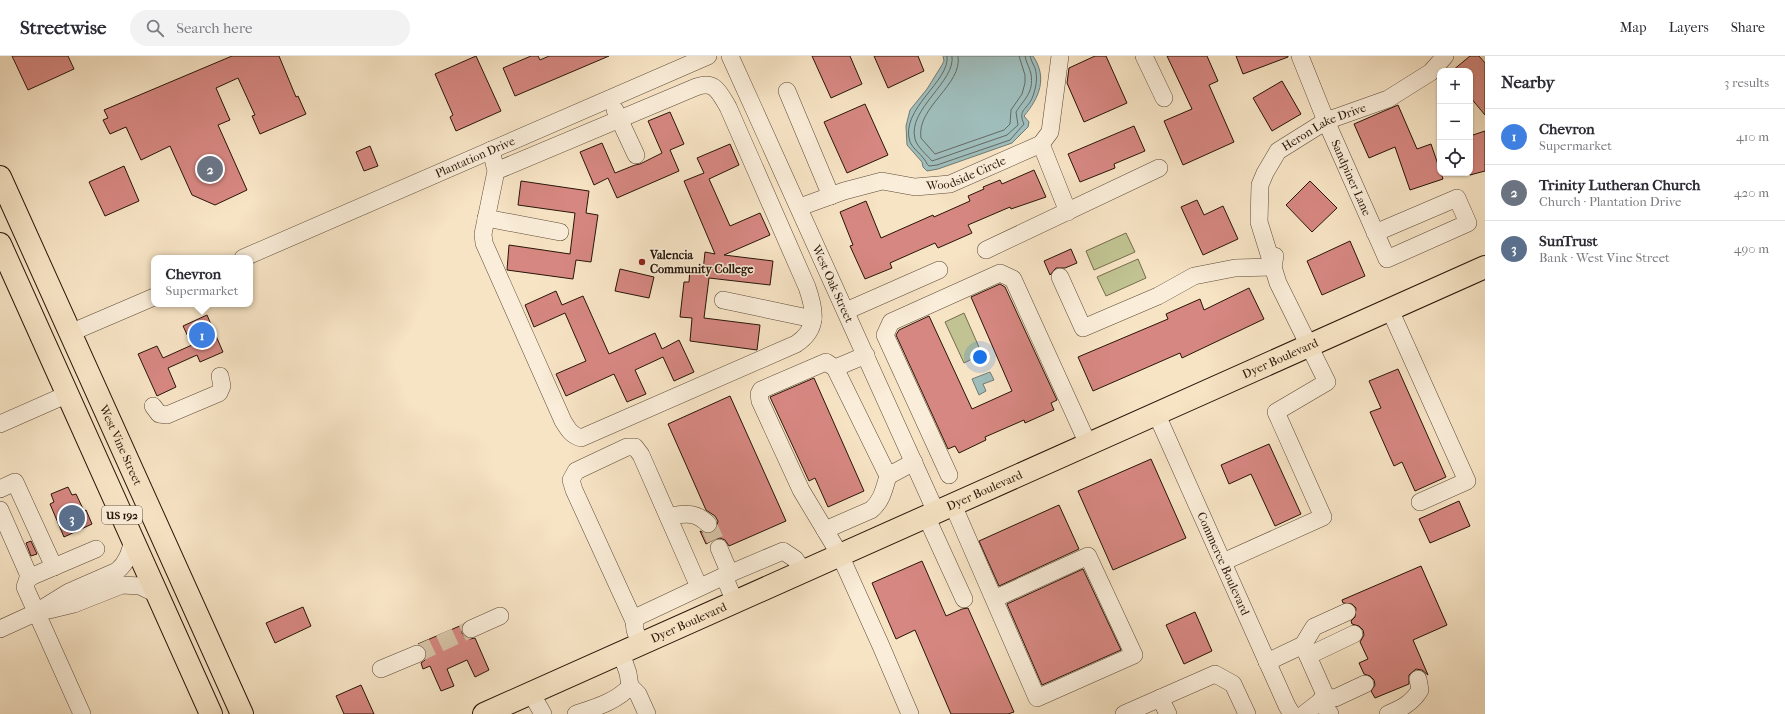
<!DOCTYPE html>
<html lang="en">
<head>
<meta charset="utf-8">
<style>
  body { margin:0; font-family:"IM FELL French Canon",serif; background:#f2f2f3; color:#2b2b33 }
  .controls { position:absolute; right:12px; top:12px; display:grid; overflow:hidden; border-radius:8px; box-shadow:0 1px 3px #0004 }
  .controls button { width:36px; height:36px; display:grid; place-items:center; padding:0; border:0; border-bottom:1px solid #e1e1e2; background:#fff; color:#2b2b33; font:20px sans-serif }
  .you { position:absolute; left:980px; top:301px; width:14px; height:14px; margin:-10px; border:3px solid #fff; border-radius:50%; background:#1a73e8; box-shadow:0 0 0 6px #1a73e833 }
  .badge { display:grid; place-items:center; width:26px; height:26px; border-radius:50%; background:#111827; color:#fff; font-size:13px; font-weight:700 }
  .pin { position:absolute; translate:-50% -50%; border:2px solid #fff; box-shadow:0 1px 4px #0006 }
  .popup { position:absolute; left:151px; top:199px; width:102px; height:52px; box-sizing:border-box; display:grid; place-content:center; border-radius:8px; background:#fff; filter:drop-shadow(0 1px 3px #0005); font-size:13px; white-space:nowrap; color:#7c7c81 }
  .popup b { font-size:15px; color:#2b2b33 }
  .popup::after { content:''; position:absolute; left:50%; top:100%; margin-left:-8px; border:8px solid transparent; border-top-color:#fff }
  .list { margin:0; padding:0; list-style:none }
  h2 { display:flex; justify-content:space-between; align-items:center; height:52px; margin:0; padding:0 16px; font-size:17px }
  h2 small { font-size:13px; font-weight:400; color:#7c7c81 }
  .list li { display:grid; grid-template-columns:26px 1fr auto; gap:12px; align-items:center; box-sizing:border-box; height:56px; padding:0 16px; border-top:1px solid #e1e1e2 }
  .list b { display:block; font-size:15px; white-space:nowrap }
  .list p { margin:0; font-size:13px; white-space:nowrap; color:#7c7c81 }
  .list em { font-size:13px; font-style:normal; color:#7c7c81 }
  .icon { flex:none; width:22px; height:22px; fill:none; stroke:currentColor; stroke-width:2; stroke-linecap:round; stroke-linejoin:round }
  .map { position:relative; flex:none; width:1485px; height:658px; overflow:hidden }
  header { display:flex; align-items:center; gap:24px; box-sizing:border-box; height:56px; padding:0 20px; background:#fff; border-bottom:1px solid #e1e1e2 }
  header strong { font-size:19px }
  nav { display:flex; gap:22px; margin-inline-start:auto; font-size:14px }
  .search { width:280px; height:36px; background:#f2f2f3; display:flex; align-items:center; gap:10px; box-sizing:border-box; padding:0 14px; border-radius:22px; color:#7c7c81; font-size:15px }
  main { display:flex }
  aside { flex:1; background:#fff }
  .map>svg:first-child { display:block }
</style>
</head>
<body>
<header>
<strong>Streetwise</strong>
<div class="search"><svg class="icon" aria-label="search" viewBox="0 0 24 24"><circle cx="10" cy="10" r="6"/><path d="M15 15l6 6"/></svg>Search here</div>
<nav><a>Map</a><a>Layers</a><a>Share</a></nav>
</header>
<main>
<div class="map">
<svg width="1485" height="658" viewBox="0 0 1485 658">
  <rect width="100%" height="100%" fill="#f7e4c5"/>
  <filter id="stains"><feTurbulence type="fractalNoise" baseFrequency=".005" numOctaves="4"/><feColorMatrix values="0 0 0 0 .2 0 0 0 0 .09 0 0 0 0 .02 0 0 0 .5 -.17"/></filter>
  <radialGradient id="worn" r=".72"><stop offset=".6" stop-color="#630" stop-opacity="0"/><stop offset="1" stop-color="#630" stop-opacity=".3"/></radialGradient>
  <!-- green -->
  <g fill="#c1c392" stroke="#746c4c">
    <path d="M1126,177l9,19 -41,18 -8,-19z"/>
    <path d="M1138,203l8,19 -40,18 -9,-19z"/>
    <path d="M964,257l18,41 -18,9 -19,-41z"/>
  </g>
  <!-- water -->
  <g fill="#9fbdbb" stroke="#6f7a73">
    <path d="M943,0h90c15,22 6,42 -9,60l5,6 -1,5 -16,16 -74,26 -11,2 -4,-4 -1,-5 -15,-17 -1,-19 4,-16 17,-21 15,-24 2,-4z"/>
    <path d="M990,316l4,8 -11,4 3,7 -7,4 -7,-16z"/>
  </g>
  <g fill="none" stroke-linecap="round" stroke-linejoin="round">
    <!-- shore -->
    <g stroke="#646961" stroke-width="1">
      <path d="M947,0c4,25 -48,53 -37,86 3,7 10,11 14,17 3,3 2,5 5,7l8,-1 73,-25 14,-16c-7,-15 4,-14 9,-28 3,-9 5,-18 2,-28 -2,-4 -4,-8 -5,-12"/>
      <path d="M952,0c4,26 -45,53 -37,83 2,8 12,16 17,22l75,-26 11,-10 -2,-13c8,-13 18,-19 15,-38 -1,-6 -5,-11 -6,-18"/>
      <path d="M958,0c5,29 -42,51 -37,82l14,16 69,-24 6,-6 1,-14 11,-16 3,-11v-8l-6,-19"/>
    </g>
  </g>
  <!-- building -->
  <g fill="#d68781" stroke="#281507">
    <path d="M12,0h56l6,13 -46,21z"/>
    <path d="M232,0h47l17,41 2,-1 8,18 -46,20 -8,-18 3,-1 -17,-37 -22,10 14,32 -12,5 29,65 -32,15 -23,-10 -22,-49 -29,14 -15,-33 -16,7 -7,-14 5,-2 -4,-8z"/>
    <path d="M476,0l25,55 -45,20 -6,-14 3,-2 -18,-41z"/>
    <path d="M531,0h7l2,4 9,-4h60l-94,40 -12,-28z"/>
    <path d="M812,0h38l12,28 -31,14z"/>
    <path d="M874,0h44l6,15 -36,17z"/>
    <path d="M1095,0h11l21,47 -43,19 -17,-39 2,-15z"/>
    <path d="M1167,0h40l11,25 -9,4 25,57 -51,23 -19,-44 28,-12z"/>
    <path d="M1236,0h52v1l-45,17z"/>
    <path d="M1470,0h9l6,7v52l-15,-18v-26h-18z"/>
    <path d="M1282,25l19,33 -29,17 -19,-33z"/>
    <path d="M865,48l23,51 -41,18 -23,-51z"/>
    <path d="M1398,49l19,44 14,-5 12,35 -33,11 -15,-43 -26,11 -15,-34z"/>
    <path d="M670,56l14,32 -14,6 9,21 -62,27 -9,-20 -14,7 -14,-33 22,-9 13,30 20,-8 5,-1 22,-11 -14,-32z"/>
    <path d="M1134,70l11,25 -31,13 1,4 -35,14 -12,-28z"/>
    <path d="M1485,75v40l-15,4v-39z"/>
    <path d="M730,88l9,21 -30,14 21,47 30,-13 10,22 -46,20 49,6 -3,24 -61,-7 -5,40 56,7 -3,25 -67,-9 2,-23 -12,-1 4,-35h5l1,-13 13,2 2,-19 10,2 -31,-73 20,-8 -7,-15z"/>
    <path d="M370,90l8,20 -14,5 -8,-19z"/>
    <path d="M124,110l15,35 -34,15 -16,-34z"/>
    <path d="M1034,114l12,27 -35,12 -1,-2 -42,18 4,8 -34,15 -3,-5 -45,20 2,5 -27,11 -15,-33 3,-1 -13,-33 26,-11 15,37 52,-23 1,2 36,-16 -2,-5 16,-7 -1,-2 17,-7 2,4z"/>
    <path d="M521,125l68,10 -3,22 12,2 -7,47 -15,-2 -3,19 -66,-9 2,-25 61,9 5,-41 -57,-8z"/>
    <path d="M1310,125l27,27 -25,24 -26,-27z"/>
    <path d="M1197,144l7,15 19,-9 15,33 -35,16 -22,-48z"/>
    <path d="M1350,185l15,35 -43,19 -15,-34z"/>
    <path d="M1071,193l6,14 -12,5h-9l-6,7 -6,-14z"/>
    <path d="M620,213l34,8 -5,21 -34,-7z"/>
    <path d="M1000,228l5,3 52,113 -6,3 3,7 -29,13 -1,-3 -39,17 1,3 -27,13 -4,-7 -7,3 -52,-114 3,-5 30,-14 43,93 40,-18 -41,-94z"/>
    <path d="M1249,232l15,31 -82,39 -2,-5 -87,38 -15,-34 90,-38 -2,-5 34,-15 4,11z"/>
    <path d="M556,235l6,14 21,-9 26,58 46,-21 7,16 17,-9 15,32 -20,9 -11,-24 -28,13 11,24 -19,8 -13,-28 -48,22 -10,-22 30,-13 -21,-48 -31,14 -9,-22z"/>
    <path d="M207,259l16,37 -23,10 -3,-7 -29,13 8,19 -19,9 -19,-42 19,-8 6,12 29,-13 -9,-19z"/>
    <path d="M1398,313l48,108 -31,14 -13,-29 -8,4 -24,-54 11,-4 -12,-27z"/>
    <path d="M814,322l50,113 -36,16 -13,-29 -6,3 -39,-84z"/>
    <path d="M730,340l56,125 -57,25 -4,-6 -5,-2 -5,1 -9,5 -6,-13 6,3 6,-1 4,-3 2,-9 -3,-5 -9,-6 -38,-86z"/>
    <path d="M1269,388l32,70 -26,12 -24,-52 -22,10 -8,-19z"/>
    <path d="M1151,403l35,79 -73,32 -35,-79z"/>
    <path d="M68,431l4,8 4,-1 8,17 2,-1 6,14 -28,13 -14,-33 4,-2 -3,-8z"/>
    <path d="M1459,445l11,25 -40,17 -11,-24z"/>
    <path d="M1059,449l20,44 -80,37 -20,-45z"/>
    <path d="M31,485l6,13 -6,2 -5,-13z"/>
    <path d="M922,505l24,55 16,-7 6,-1 46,104 -6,2h-57l-36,-84 -19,9 -24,-56z"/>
    <path d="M1421,510l26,59 -34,15 15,35 -6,-5 -6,-1 -7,6v9l-34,14 -4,-7 4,-6 -1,-5 -4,-4 -6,-2 -5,-11 9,-4 -8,-17 4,-7 -1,-5 -4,-4 -7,-2 -1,-3 4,-4 1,-9 -4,-4 -9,-1 -1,-3z"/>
    <path d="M1083,513l38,81 -79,35 -35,-81z"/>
    <path d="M303,551l8,19 -36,17 -9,-20z"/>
    <path d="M1195,556l17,39 -28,13 -18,-39z"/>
    <path d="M462,569v8l3,4 5,2 5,-1 14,32 -14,7 -8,-17 -20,9 7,17 -13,5 -11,-25 -7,3 -2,-6 4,-3 1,-9 -3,-5 -5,-2z"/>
    <path d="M361,629l13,29h-30l-8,-18z"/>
  </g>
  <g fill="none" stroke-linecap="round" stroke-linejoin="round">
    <!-- minor-tunnel -->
    <g stroke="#d8c5a8" stroke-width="17" stroke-dasharray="17 8" stroke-linecap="butt">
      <path d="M708,468l11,24"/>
      <path d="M417,598l54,-25"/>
    </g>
    <defs>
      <g id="minor">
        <path id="s1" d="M730,0l206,456"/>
        <path d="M1144,0l20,42"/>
        <path id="s2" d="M1300,0l26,65 61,138 81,-36 -11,-25 -82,35"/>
        <path d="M787,35l44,105"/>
        <path d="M615,54l21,45"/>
        <path d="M1041,88l27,68"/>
        <path d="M491,94l5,21 -13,63 1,9 79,178c5,8 8,14 18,17l215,-94c23,-15 19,-34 11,-57l-79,-180c-9,-15 -13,-27 -32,-20l-200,84"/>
        <path id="s3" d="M800,151l44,-16 38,-10 33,6 35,-3 91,-40 9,-12 10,-76"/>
        <path d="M486,162l74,14"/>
        <path d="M986,194l173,-82"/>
        <path id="s4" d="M243,202l465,-202"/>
        <path d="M1060,221l23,51 75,-32 36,-20 41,-8 38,-1 2,-11"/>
        <path d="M723,244l90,19"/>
        <path d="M1390,254l77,171 -47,21"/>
        <path d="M846,255l93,-41"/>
        <path d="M70,277l84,-36"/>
        <path d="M866,299l-31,13 -9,-6 -65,28 -2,4 1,7 41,89 39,65 41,91 29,68"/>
        <path d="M835,312l53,108 26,-14"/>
        <path d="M153,350l6,8 8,1 52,-22 3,-7 -2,-10"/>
        <path id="s5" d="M1156,357l131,293 5,8"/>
        <path d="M0,368l68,-30"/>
        <path d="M949,419l-64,-140 6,-13 109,-49 13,6 75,165"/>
        <path d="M0,433l15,-7 39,85"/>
        <path d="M953,449l84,193 97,-43 -46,-99 -94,43"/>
        <path d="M0,454l30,68"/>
        <path d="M668,460c17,-2 27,-5 40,8"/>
        <path d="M926,460l38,83"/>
        <path d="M825,474l46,-20c11,-9 13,-21 17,-34"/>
        <path d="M719,492l11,26"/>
        <path id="s6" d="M1223,506l100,-45 -47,-105 51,-30 -49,-99 -5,-16 -14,-45 1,-37 5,-12 13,-22 48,-30 62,-22 43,-27 14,-16"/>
        <path d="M735,546l-11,-26 59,-25 12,8 8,12"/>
        <path d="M49,554l25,-6 48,-19 18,1 17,8"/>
        <path d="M634,565l-60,-131 -3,-10 5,-9 51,-24h8l6,8 58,132"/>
        <path d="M0,573l35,-16 34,-21 48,-21c10,-8 13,-19 16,-31"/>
        <path d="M471,573l29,-13"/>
        <path d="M640,588l-5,-14 -1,-9 5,-5 85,-40"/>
        <path d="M1303,589l11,-18 33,-15"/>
        <path d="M621,597l7,20 2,13 8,8 9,20"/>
        <path d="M1308,600l46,-22"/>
        <path d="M1267,606l36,-17 23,52 -22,17"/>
        <path d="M381,613l36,-15"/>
        <path d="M531,637l12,21"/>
        <path d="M1326,641l9,1 30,-14"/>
        <path d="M1160,642l8,16"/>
        <path d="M1320,645l10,13"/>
        <path d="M82,658l-57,-127 3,-9 68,-29"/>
        <path d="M576,658c18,-6 42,-13 54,-28"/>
        <path d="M1124,658l91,-40 18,10 14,30"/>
        <path d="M1388,658c14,-6 24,-11 32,-24l-2,-11"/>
      </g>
      <g id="major">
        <path id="s7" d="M484,658l1001,-447"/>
      </g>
      <g id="highway">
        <path id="s8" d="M0,121l242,537"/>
        <path d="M0,188l211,470"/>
      </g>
    </defs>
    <!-- minor casing -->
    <use href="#minor" stroke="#5c4936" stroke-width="18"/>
    <!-- major casing -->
    <use href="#major" stroke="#281507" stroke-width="24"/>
    <!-- highway casing -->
    <use href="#highway" stroke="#281507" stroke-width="24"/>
    <!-- minor -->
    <use href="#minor" stroke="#faedd9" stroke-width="17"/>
    <!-- major -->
    <use href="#major" stroke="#f7e4c5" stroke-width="22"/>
    <!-- highway -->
    <use href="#highway" stroke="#f7e4c5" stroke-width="22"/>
  </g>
  <!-- markers -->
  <circle fill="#8f2418" stroke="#faedd9" stroke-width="1.5" cx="642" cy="206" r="4"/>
  <g text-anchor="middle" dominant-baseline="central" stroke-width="3" stroke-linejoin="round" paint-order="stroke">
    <!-- shield labels -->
    <rect fill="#faedd9" stroke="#675646" stroke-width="1" x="102" y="450" width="40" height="18" rx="3"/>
    <g font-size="11" font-weight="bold" fill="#281507">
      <text x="122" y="459">US 192</text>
    </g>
    <!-- street labels -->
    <g font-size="12" fill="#281507" stroke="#faedd9">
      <text stroke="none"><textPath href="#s6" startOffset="586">Heron Lake Drive</textPath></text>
      <text stroke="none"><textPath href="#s4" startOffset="253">Plantation Drive</textPath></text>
      <text stroke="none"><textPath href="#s3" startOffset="173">Woodside Circle</textPath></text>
      <text stroke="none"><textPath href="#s2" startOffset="132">Sandpiner Lane</textPath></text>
      <text stroke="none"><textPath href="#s1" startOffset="250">West Oak Street</textPath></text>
      <text stroke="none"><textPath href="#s7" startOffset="872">Dyer Boulevard</textPath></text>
      <text stroke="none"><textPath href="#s8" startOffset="294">West Vine Street</textPath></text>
      <text stroke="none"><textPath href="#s7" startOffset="548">Dyer Boulevard</textPath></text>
      <text stroke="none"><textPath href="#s5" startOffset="165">Commerce Boulevard</textPath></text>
      <text stroke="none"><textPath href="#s7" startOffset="224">Dyer Boulevard</textPath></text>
    </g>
    <!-- poi labels -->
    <g font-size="12" font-weight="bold" fill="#281507" stroke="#faedd9" text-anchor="start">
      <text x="650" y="199">Valencia<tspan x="650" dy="14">Community College</tspan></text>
    </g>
  </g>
  <rect width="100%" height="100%" filter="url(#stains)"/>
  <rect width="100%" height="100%" fill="url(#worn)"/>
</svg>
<div class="controls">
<button>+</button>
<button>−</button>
<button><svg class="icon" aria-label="locate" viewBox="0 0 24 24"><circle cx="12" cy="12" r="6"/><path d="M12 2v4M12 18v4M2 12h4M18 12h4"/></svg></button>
</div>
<div class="you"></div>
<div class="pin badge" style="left:202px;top:279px;background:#3f7fe0">1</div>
<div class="popup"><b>Chevron</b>Supermarket</div>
<div class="pin badge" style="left:210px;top:113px;background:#6b7280">2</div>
<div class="pin badge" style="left:72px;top:462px;background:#5c6f8a">3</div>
</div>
<aside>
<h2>Nearby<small>3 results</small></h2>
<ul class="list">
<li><span class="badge" style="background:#3f7fe0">1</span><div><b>Chevron</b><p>Supermarket</p></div><em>410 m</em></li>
<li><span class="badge" style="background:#6b7280">2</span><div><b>Trinity Lutheran Church</b><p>Church · Plantation Drive</p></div><em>420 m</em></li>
<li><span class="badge" style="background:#5c6f8a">3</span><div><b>SunTrust</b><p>Bank · West Vine Street</p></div><em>490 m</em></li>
</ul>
</aside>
</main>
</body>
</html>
